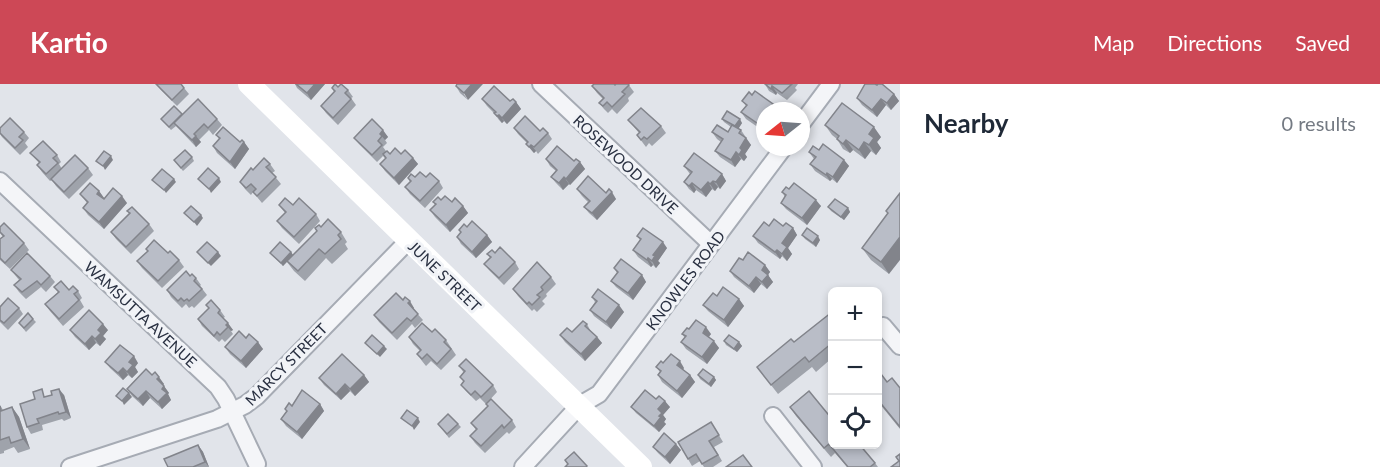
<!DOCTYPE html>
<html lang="en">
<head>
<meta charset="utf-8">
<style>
  body { margin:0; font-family:Lato,sans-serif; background:#f6f6f7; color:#1f2937 }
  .controls { position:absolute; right:18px; bottom:18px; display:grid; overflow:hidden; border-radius:9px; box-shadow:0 3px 9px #0003 }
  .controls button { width:54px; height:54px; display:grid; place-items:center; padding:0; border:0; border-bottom:2px solid #e0e1e3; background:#fff; color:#1f2937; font:30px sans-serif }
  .compass { position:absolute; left:756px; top:18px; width:54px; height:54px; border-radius:50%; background:#fff; box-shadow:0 3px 9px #0003; rotate:253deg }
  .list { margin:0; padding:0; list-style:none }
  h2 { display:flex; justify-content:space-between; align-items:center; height:78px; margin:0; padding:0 24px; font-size:26px }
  h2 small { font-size:20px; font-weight:400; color:#747a83 }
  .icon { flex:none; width:33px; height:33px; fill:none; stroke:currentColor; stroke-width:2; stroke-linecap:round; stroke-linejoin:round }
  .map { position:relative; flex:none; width:900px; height:383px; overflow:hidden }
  header { display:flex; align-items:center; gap:36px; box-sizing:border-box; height:84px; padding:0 30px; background:#cd4856; color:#fff }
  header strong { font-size:28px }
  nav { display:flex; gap:33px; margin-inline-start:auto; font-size:21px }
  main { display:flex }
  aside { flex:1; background:#fff }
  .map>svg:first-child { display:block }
</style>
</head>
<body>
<header>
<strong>Kartio</strong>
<nav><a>Map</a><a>Directions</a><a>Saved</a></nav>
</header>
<main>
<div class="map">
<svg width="900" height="383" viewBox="0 0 900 383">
  <rect width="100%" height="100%" fill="#e1e4ea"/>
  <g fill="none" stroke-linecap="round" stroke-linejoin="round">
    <defs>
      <g id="street">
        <path d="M541,0l170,160"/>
        <path d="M801,40l30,-40"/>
        <path d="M0,97l218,206 8,12 31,65"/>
        <path d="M883,242l17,20"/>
        <path d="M773,332l40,51"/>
        <path d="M70,383l147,-48 28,-14 12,-9 151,-155"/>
        <path d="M523,383l57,-62 19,-11 185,-247"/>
      </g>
    </defs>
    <!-- street casing -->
    <use href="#street" stroke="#a6abb4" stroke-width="20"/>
    <!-- street -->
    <use href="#street" stroke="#f4f5f8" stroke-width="16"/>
    <!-- secondary -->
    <path stroke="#fff" stroke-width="22" d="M249,0l392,383"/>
  </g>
  <!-- wall -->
  <g fill="#9fa3ab">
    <path d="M156,0l28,4 5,6 -12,12 -16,-16z"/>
    <path d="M295,0h30l-14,16 -14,-12z"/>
    <path d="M457,0l11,16 -8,-7 -4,-7z"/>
    <path d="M628,0l6,8 -6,6 1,3 -12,13 -5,-5 -4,4 -4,-4 -5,-6 4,-4 -6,-6 -5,-7z"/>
    <path d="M765,0h33l-3,4 2,2 -10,10 -10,-7 -1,2 -7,-4z"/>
    <path d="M338,3l10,3 5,7 -2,1 5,7 -18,20 -12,-12 -5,-7 13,-14 -2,-4z"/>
    <path d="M894,10l5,7 -8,9 -5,-5 -9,12 -15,-12 -5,-7z"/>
    <path d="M482,15l34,3 5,7 -14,15 -3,-3 -2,2 -3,-3 -5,-7 -7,-7z"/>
    <path d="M742,17l35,10h-12v15l-3,4 -16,-11 -5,-7 5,-6z"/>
    <path d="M182,31l35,4 5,6 -9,10 -4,-5 -10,10 2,2 -5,5 -20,-21 -5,4 -10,-11z"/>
    <path d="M372,35l16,18 -3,3 2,3 -4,4 3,4 4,3h11l12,4 5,6 -19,21 -14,-14 -5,-7 6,-5 -3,-3 -6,6 -18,-18 -5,-6z"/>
    <path d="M722,35l20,4 -4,6 3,1 10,15 -6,9 2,3 -3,4 -3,-2 -6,8 -15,-10 -5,-6 6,-9 -4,-3 -5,-7h16l3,-5 -7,-5z"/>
    <path d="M628,36l33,6 5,7 -14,13 -3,-3 -3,4 -9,-12 2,-2z"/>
    <path d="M825,41l56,12 -4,5 4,6 -5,7 -5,-4 -6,8 -12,-9 -3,3 -7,-4 -6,-10 -5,-4z"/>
    <path d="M0,44l24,4 5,6 -4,5 3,4 -8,8 -18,-18 -2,-3z"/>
    <path d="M514,44l26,3 8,2 4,6 -14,15 -2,-3 -2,2 -8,-9 1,-1 -9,-9z"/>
    <path d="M216,51l24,7h4l5,7 -14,20 -18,-16 -4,-7 6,-7z"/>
    <path d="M819,66l25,10 5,6 -12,17 -5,-4 -2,2 -15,-10 -5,-7 4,-5 -5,-7z"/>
    <path d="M30,69l27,2 4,7 -2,2 3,5 26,-1 5,7 -24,24 -13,-13 -4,-6 -2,1 -8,-9 -5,-7 2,-2z"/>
    <path d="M192,73l2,4 -11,10 -9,-11z"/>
    <path d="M546,75l34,3 5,7 -15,16 -1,-1 -6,6 -7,-7 -5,-6 5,-6 -6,-5z"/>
    <path d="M270,80l5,7 -3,2 9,11 -19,19 -9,-11 -2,3 -6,-6 -5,-7 13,-12z"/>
    <path d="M684,82l38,8 4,7 -6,8 -2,-2 -3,4 -3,-2 -6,8 -10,-7 -2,3 -5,-4 -5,-7 6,-8z"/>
    <path d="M415,93h11l13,4 4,7 -18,20 -15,-14 -5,-7 5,-5 -2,-4z"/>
    <path d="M577,105l29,4 10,6 -19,21 -8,-7 -5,-6 4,-5 -6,-6z"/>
    <path d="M789,105l32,17 -14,19 -21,-16 -5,-6 4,-6 -3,-5z"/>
    <path d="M99,107l5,7 -1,1 24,4 -23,26 -16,-14 -5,-7 4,-5 -7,-9z"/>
    <path d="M900,109l-11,81 -18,-14 -9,-12 26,-34 -2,-3z"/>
    <path d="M441,116l11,2 11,4 5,7 -18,19 -15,-15 -5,-7 5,-5 -2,-3z"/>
    <path d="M279,121h14l23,9 4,7 -21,23 -17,-16 -5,-7 8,-8z"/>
    <path d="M828,123l20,1 2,4 -6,8 -13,-9z"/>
    <path d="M127,127l22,13 5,7 -23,23 -15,-15 -5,-7 18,-18z"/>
    <path d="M769,142h14l10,2 4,7 -9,13 4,6 -5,7 -5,-5 -2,3 -22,-16 -5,-7z"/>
    <path d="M0,143l24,16 5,7 -19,19 -10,-9v-21l3,-2 -3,-4z"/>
    <path d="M321,143l20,5 6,10 -2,2 3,5 -16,15 -6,-6 -21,23 -11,-10 -7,-9 -4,4 -13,-13 21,-1 2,3z"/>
    <path d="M467,143l20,8 5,7 -16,16 -15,-14 -4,-7 4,-4 -2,-3z"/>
    <path d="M802,151l18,5 -4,7 -11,-8z"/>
    <path d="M637,152l30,12 -9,13 2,2 -4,5 -3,-3 -2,2 -13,-10 -5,-7 7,-10z"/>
    <path d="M168,169l11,7 5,7 -22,21 -20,-20 -5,-7z"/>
    <path d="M495,169l20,9 4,7 -15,16 -15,-15 -5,-6 6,-6 -3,-4z"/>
    <path d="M743,176l22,5 5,7 -2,3 5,7 -6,7 -6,-5 -7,9 -20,-16 -4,-6z"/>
    <path d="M614,184l28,7 4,7 -13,18 -17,-13 -5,-6 6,-8z"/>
    <path d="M11,186l39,6 5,6 -9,10 -5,-5 -15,12 -7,-7 -5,-7 5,-5z"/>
    <path d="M190,192l6,2 5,7 -1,1 7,9 -13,13 -2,-2 -3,2 -3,-4 -4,4 -11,-11 -4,-7z"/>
    <path d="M551,193l5,7 -10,10 1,2 -5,5 3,3 -8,8 -3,-3 -2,2 -14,-15 -5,-7z"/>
    <path d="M54,203l24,4 4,7 -2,2 4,7 -21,19 -13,-15 -5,-7 13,-12z"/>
    <path d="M717,212l22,3 5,7 -16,21 -20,-16 -5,-6z"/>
    <path d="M592,213l32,15 -13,17 -17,-13 -4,-6 5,-8z"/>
    <path d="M403,216l11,8 -1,1 10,11 -8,8 -3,-4 -15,16 -18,-18 -5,-7z"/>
    <path d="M206,221l14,5 5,7 -2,1 10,12 -2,1 2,3 -8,8 -3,-3 -3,3 -17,-16 -4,-7 11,-11z"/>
    <path d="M0,223l19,1 4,6 -15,16 -8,-8z"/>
    <path d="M832,228v46l-16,14 -4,-5 -34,27 -21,-27 37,-25z"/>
    <path d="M33,235l3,3 -10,10 -7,-9z"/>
    <path d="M587,240l4,8 6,5 5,6 -17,18 -20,-19 -5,-7 12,-3z"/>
    <path d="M689,245l22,5 -2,3 10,11 -12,16 -21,-15 -5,-7 4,-4 -3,-4z"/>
    <path d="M70,246h38l-5,6 3,3 -6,7 -4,-3 -7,7 -14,-13z"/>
    <path d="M432,248l14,8 10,15 -15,15 -10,-9 -5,5 -4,-5 -5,-7 3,-3 -7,-7 -4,-7z"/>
    <path d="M246,254l17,11 -17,19 -16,-14 -5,-7z"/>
    <path d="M724,257l15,1 3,4 -5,6 -11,-7z"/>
    <path d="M105,278l33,1 -3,4 3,5 -6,6 -4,-3 -5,5 -13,-12z"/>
    <path d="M663,279l21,5 -1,2 7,5 5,7 -13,16 -20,-16 -4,-7 2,-3 -4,-5z"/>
    <path d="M459,282l34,19 4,7 -11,12 -6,-6 -4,3 -10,-10 -5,-6 3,-3 -4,-5 4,-4z"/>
    <path d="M878,286l9,12 13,6v41l-21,-26 -1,2z"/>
    <path d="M152,291l12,9 -1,1 6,8 -1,1 3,6 -9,9 -12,-11 -7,8 -11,-10 -5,-7z"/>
    <path d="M364,291l5,7 -14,14 -5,-5 -9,9 -17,-15 -5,-7z"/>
    <path d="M698,291l16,2 2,3 -5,7 -11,-8z"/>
    <path d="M64,311l7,23 -7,3 -2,-2 -20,6 1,5 -12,4 -4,-7 20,-31z"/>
    <path d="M656,315l14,8 -7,8 3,4 -2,3 2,2 -7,8 -23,-19 -5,-6z"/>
    <path d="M320,320l4,7 -22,28 -16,-13 -5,-7 6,-7 -2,-3 7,-3z"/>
    <path d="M0,321l3,5 9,-3 7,10 11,32 -12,4 -4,-6 -10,4v2l-4,1z"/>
    <path d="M790,323l42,37 43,19 3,4h-31l-12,-14 -4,4 -35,-41z"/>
    <path d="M512,336l4,7 -7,7 -2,-2 -22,21 -10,-10 -5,-7 6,-6 -5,-7z"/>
    <path d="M711,338l12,20 -9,5 8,14 -9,6h-9l-4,-6 -8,5 -4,-7z"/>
    <path d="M438,340h20l3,3 -12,11z"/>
    <path d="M198,361l5,7 6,15h-41z"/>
    <path d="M653,363l28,3 -11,14 -12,-11z"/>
  </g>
  <!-- shaded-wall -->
  <g fill="#82848b">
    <path d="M315,0h10l-14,16 -4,-7z"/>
    <path d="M472,0h11l-15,16 -4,-7z"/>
    <path d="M772,2l5,7 -1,2 -5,-6z"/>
    <path d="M894,10l5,7 -8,9 -4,-7z"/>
    <path d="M881,15l5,6 -9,12 -5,-7z"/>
    <path d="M516,18l5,7 -14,15 -5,-6z"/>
    <path d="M773,20l4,7h-9z"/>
    <path d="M499,31l5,6 -2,2 -5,-7z"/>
    <path d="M762,33l3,4v5l-3,4 -5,-7z"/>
    <path d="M740,35l2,4 -5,8 -3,-4z"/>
    <path d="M874,43l7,10 -4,5 4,6 -5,7 -7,-10v-11z"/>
    <path d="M383,46l5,7 -3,3 -5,-6z"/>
    <path d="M196,52l5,6 -5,5 -4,-7z"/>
    <path d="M746,54l5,7 -6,9 2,3 -3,4 -5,-6 1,-7z"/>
    <path d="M846,56l7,10 -3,3 -7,-9z"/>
    <path d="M244,58l5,7 -14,20 -5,-7z"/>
    <path d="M864,58l7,9 -6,8 -6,-9z"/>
    <path d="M531,61l5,6 -2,2 -5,-6z"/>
    <path d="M736,68l5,7 -6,8 -4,-7z"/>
    <path d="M111,72l2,4 -8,10 -2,-4z"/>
    <path d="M413,74l5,6 -19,21 -5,-7z"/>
    <path d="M844,76l5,6 -12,17 -4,-6z"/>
    <path d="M580,78l5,7 -15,16 -4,-6z"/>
    <path d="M827,89l5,6 -2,2 -4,-6z"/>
    <path d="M722,90l4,7 -6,8 -4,-7z"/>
    <path d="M564,93l5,7 -6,6 -4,-7z"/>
    <path d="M219,94l2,4 -10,11 -2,-4z"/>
    <path d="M174,95l2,3 -10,11 -2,-3z"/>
    <path d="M713,97l5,6 -3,4 -5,-7z"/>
    <path d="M708,98l4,7 -6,8 -5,-7z"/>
    <path d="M692,99l4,7 -2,3 -5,-7z"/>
    <path d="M99,107l5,7 -2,2 -5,-6z"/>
    <path d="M612,108l4,7 -19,21 -5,-7z"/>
    <path d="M122,112l5,7 -23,26 -5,-7z"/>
    <path d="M816,116l5,6 -14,19 -5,-7z"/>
    <path d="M463,122l5,7 -18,19 -4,-7z"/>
    <path d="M848,124l2,4 -6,8 -3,-3z"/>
    <path d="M201,131l2,3 -6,8 -3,-4z"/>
    <path d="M793,144l4,7 -9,13 4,6 -5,7 -5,-7v-11z"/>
    <path d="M487,151l5,7 -16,16 -4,-6z"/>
    <path d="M818,152l2,4 -4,7 -3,-4z"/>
    <path d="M900,153v23l-11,14 -8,-12z"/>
    <path d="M663,158l4,6 -9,13 2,2 -4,5 -4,-7 1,-6z"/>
    <path d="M777,166l5,6 -2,3 -5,-7z"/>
    <path d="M218,168l3,4 -10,10 -3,-3z"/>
    <path d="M291,168l2,3 -10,11 -2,-3z"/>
    <path d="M648,174l5,7 -2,2 -4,-7z"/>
    <path d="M765,181l5,7 -4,5 -4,-7z"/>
    <path d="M642,191l4,7 -13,18 -5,-7z"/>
    <path d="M768,191l5,7 -6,7 -5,-7z"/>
    <path d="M756,193l5,7 -7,9 -5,-7z"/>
    <path d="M739,215l5,7 -16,21 -4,-7z"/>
    <path d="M410,217l4,7 -2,2 -4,-7z"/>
    <path d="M619,221l5,7 -13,17 -5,-7z"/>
    <path d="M228,239l5,7 -2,1 -5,-6z"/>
    <path d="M103,240l5,6 -5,6 3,3 -6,7 -5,-7 3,-9z"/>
    <path d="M706,243l5,7 -4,5 -4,-6z"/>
    <path d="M92,252l4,7 -7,7 -4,-6z"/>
    <path d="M597,253l5,6 -17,18 -4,-7z"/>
    <path d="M714,257l5,7 -12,16 -5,-7z"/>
    <path d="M258,258l5,7 -17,19 -5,-7z"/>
    <path d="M739,258l3,4 -5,6 -3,-3z"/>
    <path d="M384,262l3,3 -7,8 -3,-3z"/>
    <path d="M134,272l4,7 -3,4 3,5 -6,6 -5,-6 2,-10z"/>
    <path d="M680,277l4,7 -3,3 -4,-6z"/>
    <path d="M123,284l5,7 -5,5 -5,-7z"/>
    <path d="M364,291l5,7 -14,14 -5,-7z"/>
    <path d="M690,291l5,7 -13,16 -5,-7z"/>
    <path d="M159,293l5,7 -2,2 -5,-7z"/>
    <path d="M714,293l2,3 -5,7 -2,-3z"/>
    <path d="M345,300l5,7 -9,9 -5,-6z"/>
    <path d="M164,302l5,7 -1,1 3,6 -9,9 -4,-7 4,-13z"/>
    <path d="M59,305l5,6 7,23 -5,-6z"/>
    <path d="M146,307l4,7 -7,8 -5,-7z"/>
    <path d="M129,309l3,4 -8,8 -2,-4z"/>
    <path d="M665,317l5,6 -7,8 3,4 -2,3 2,2 -7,8 -5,-6 5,-10 -1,-7z"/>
    <path d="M320,320l4,7 -22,28 -5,-7z"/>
    <path d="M12,323l7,10 11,32 -7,-10z"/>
    <path d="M418,334l2,4 -6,8 -2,-4z"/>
    <path d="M676,360l5,6 -11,14 -5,-7z"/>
    <path d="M198,361l5,7 6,15 -4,-5z"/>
  </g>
  <!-- building -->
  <g fill="#b9bdc7" stroke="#82848b" stroke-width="1.5">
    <path d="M156,0h25l3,4 -12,12z"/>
    <path d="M296,0h19l-8,9z"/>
    <path d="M335,0l3,3 3,-3 7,6 -3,3 6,6 -18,19 -12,-12 14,-15 -3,-3z"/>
    <path d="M457,0h15l-8,9 -8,-7z"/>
    <path d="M594,0h20l1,1 1,-1h12l1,1 -7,7 3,2 -13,13 -5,-5 -4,4 -4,-3 5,-5 -12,-12z"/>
    <path d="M765,0h27l-10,9 -10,-7 -1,3z"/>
    <path d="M865,0h10l2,1 1,-1h4l12,10 -7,9 -6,-4 -9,11 -15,-12z"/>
    <path d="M494,2l16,15 3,-2 3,3 -14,16 -3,-3 -2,1 -3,-3 2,-1 -14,-13z"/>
    <path d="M755,7l18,13 -5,7h-3v8l-3,-2 -5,6 -16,-11 6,-7 -5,-4 7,-9 3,3z"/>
    <path d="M198,15l19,20 -9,9 -4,-4 -10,10 2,2 -4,4 -18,-17z"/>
    <path d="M842,19l32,24 -5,7 5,4 -5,7 -5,-3 -5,8 -13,-10 -3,4 -6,-5 2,-3 -14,-11z"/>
    <path d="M174,22l8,8 -13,13 -8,-8z"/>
    <path d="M641,24l20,18 -14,13 -3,-2 -3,3 -4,-5 3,-3 -12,-12z"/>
    <path d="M727,27l13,8 -5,7 -13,-7z"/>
    <path d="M525,32l15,15 3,-3 5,5 -14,14 -3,-2 -2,2 -3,-3 2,-2 -14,-14z"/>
    <path d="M10,34l14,14 -5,5 4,3 -8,8 -15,-15v-5z"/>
    <path d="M372,35l11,11 -3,4 2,2 -4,5 4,4 -10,10 -18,-17z"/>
    <path d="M717,41l11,7 4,-7 9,5 -2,3 7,5 -6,10 2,2 -3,5 -3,-3 -5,8 -16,-9 8,-12 -11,-7z"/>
    <path d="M223,43l17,15 2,-2 2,2 -14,20 -17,-16 7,-8 -4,-3z"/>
    <path d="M43,57l14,14 -4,3 5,5 -12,11 -9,-9 3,-3 -10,-9z"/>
    <path d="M823,60l21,16 -11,17 -6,-4 -1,2 -16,-11 6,-7 -7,-5 4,-6 6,4z"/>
    <path d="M557,62l17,15 2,-2 4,3 -14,17 -2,-2 -5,6 -8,-6 6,-7 -11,-11z"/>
    <path d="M395,64l6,6 4,-4 8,8 -19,20 -14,-14 6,-6 -3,-4 4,-3 3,3z"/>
    <path d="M185,66l7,7 -11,11 -7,-8z"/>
    <path d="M104,67l7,5 -8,10 -7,-5z"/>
    <path d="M694,69l28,21 -6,8 -3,-1 -3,3 -2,-2 -7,8 -9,-7 -3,3 -5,-4 8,-10 -8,-6z"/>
    <path d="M75,71l13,13 -24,24 -13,-13z"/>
    <path d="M264,74l6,6 -4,3 10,10 -19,19 -4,-4 3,-3 -5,-5 -5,4 -6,-6 11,-14 2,2z"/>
    <path d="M208,84l11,10 -10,11 -11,-10z"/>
    <path d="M162,85l12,10 -10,11 -12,-10z"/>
    <path d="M420,88l6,5 4,-4 9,8 -19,20 -15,-14 6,-6 -3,-3 3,-4 4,3z"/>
    <path d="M588,92l18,17 3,-4 3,3 -20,21 -8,-6 6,-6 -13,-12z"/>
    <path d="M90,99l9,8 -2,3 7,5 9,-11 9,8 -23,26 -16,-14 5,-6 -8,-8z"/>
    <path d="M794,99l22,17 -14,18 -21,-15 5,-8 -4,-3 4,-5 3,2z"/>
    <path d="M900,109v44l-19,25 -19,-14 26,-35 -2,-2z"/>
    <path d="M445,112l7,6 3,-4 8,8 -17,19 -16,-15 6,-6 -3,-2 5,-5 3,3z"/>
    <path d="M285,114l8,7 6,-7 17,16 -22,23 -17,-16 9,-9 -7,-7z"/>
    <path d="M835,115l13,9 -7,9 -13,-10z"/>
    <path d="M191,122l10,9 -7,7 -10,-9z"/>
    <path d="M132,123l17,17 -23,23 -15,-15 19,-19 -3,-2z"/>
    <path d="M328,135l13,13 -3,3 3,4 -16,15 -6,-5 -21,22 -11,-10 30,-30 -2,-3 4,-3 2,2z"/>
    <path d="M774,135l9,7 3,-3 7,5 -11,15 5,4 -5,7 -5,-4 -2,2 -22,-16 11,-14 5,4z"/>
    <path d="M472,137l15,14 -15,17 -15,-15 4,-5 -2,-2 5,-6 3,3z"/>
    <path d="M4,139l20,20 -19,20 -5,-5v-19l4,-3 -4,-4v-5z"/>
    <path d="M643,144l20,14 -10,13 2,1 -3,5 -4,-3 -1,2 -14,-10 8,-11 -4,-3z"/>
    <path d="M807,144l11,8 -5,7 -11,-8z"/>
    <path d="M154,156l14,13 2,-2 9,9 -21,21 -21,-20 11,-10 -2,-2z"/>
    <path d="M207,158l11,10 -10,11 -11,-11z"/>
    <path d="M280,158l11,10 -10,11 -11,-10z"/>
    <path d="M500,163l15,15 -16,16 -15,-14 7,-7 -4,-3 5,-4 3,3z"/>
    <path d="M748,168l17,13 -3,5 6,5 -6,7 -6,-5 -7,9 -19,-15 9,-13 4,2z"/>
    <path d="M27,169l23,23 -9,9 -4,-4 -15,11 -8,-7 7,-6 -10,-9z"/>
    <path d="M621,175l21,16 -14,18 -17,-12 7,-9 -4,-4z"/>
    <path d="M537,178l14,15 -10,10 2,3 -6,5 3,2 -8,8 -3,-3 -2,2 -14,-15z"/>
    <path d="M186,187l4,5 2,-2 4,4 -2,3 8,8 -13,12 -2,-2 -3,2 -3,-3 -3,3 -11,-11z"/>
    <path d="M61,197l8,9 4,-4 5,5 -4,3 5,6 -20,19 -14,-15 14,-12 -5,-5z"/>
    <path d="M723,203l16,12 -15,21 -21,-15 10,-12 4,3z"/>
    <path d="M598,205l21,16 -13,17 -16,-12 7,-9 -5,-4z"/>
    <path d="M396,209l7,7 2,-3 5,4 -2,2 10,11 -7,7 -4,-3 -15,15 -18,-18z"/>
    <path d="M8,214l11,10 -15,15 -4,-3v-13z"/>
    <path d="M211,216l9,10 -2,3 10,10 -2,2 2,2 -8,8 -3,-3 -3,4 -16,-17 11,-11 -3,-3z"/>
    <path d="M89,226l14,14 -5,6 3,3 -6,6 -3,-3 -7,8 -15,-14z"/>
    <path d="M832,228v31l-23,19 -4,-5 -34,28 -14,-18 34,-28 3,3z"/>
    <path d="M28,229l5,6 -9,9 -5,-5z"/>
    <path d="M696,236l10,7 -3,6 11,8 -12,16 -21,-15 5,-6 -4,-2 5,-6 2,1z"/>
    <path d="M583,237l4,3 -2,2 12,11 -16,17 -21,-19 7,-7 5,4z"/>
    <path d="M422,239l10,9 3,-3 11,11 -2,2 7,7 -14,15 -10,-10 -5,5 -5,-5 4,-4 -12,-13z"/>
    <path d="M239,247l7,7 3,-4 9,8 -17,19 -16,-14z"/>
    <path d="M372,251l12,11 -7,8 -12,-11z"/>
    <path d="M729,251l10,7 -5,7 -10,-8z"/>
    <path d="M120,261l14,11 -5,6 4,3 -6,7 -4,-4 -5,5 -13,-11z"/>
    <path d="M342,270l22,21 -14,14 -5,-5 -9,10 -17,-16z"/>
    <path d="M671,270l9,7 -3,4 13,10 -13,16 -19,-16 3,-4 -5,-4 5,-6 2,2z"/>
    <path d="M466,275l27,26 -12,12 -6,-6 -4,4 -10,-10 3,-4 -4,-4 5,-6 -6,-5z"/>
    <path d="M146,285l6,6 3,-3 4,5 -2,2 7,7 -2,3 5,4 -9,9 -12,-11 -8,8 -11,-10z"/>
    <path d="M703,285l11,8 -5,7 -11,-9z"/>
    <path d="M878,286l9,12 5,-4 8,10v39l-22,-27z"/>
    <path d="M123,304l6,5 -7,8 -6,-5z"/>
    <path d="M42,305l2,8 8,-2 -1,-4 8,-2 7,23 -7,2 -1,-2 -21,7 2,4 -12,4 -7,-23 15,-5 -2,-7z"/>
    <path d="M302,306l18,14 -23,28 -16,-13 6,-8 -2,-2 4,-6 3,3z"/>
    <path d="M645,306l11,9 3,-3 6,5 -7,8 4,4 -3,3 2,1 -7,9 -23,-19z"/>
    <path d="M809,307l23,28v25h27l16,19 -5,4h-22l-19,-23 -5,4 -34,-41z"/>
    <path d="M491,315l21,21 -8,8 -2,-3 -21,21 -11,-10 7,-7 -6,-6 17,-17 -2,-2z"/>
    <path d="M0,322l1,5 11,-4 11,32 -12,4 -2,-6 -9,3z"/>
    <path d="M407,326l11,8 -6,8 -11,-8z"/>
    <path d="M448,330l10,10 -11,10 -9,-10z"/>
    <path d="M711,338l8,13 -10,6 9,14 -16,9 -6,-10 -8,5 -10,-17z"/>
    <path d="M664,349l12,11 -11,13 -12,-10z"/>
    <path d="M198,361l7,17 -12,5h-25l-4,-8z"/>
    <path d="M574,368l13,14 -1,1h-21l3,-3 -3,-4z"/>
    <path d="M900,370v13h-9l8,-6 -3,-4z"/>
    <path d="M743,371l9,12h-26z"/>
  </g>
  <g text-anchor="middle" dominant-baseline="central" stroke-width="6" stroke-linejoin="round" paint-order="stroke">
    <!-- street labels -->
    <g font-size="15" fill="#2a3142" stroke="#f1f3f7">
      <text transform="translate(626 80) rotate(43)">ROSEWOOD DRIVE</text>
      <text transform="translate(445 192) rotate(44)">JUNE STREET</text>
      <text transform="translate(685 196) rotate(-53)">KNOWLES ROAD</text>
      <text transform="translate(141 230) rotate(43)">WAMSUTTA AVENUE</text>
      <text transform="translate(286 280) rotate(-45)">MARCY STREET</text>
    </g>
  </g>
</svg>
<div class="controls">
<button>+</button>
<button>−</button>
<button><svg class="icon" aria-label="locate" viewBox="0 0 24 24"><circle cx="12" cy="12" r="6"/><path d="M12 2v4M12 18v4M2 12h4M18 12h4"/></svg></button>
</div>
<svg class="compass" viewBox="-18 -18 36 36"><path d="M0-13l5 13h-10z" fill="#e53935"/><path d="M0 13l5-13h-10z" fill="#747a83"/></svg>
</div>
<aside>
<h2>Nearby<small>0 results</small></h2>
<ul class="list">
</ul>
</aside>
</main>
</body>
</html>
